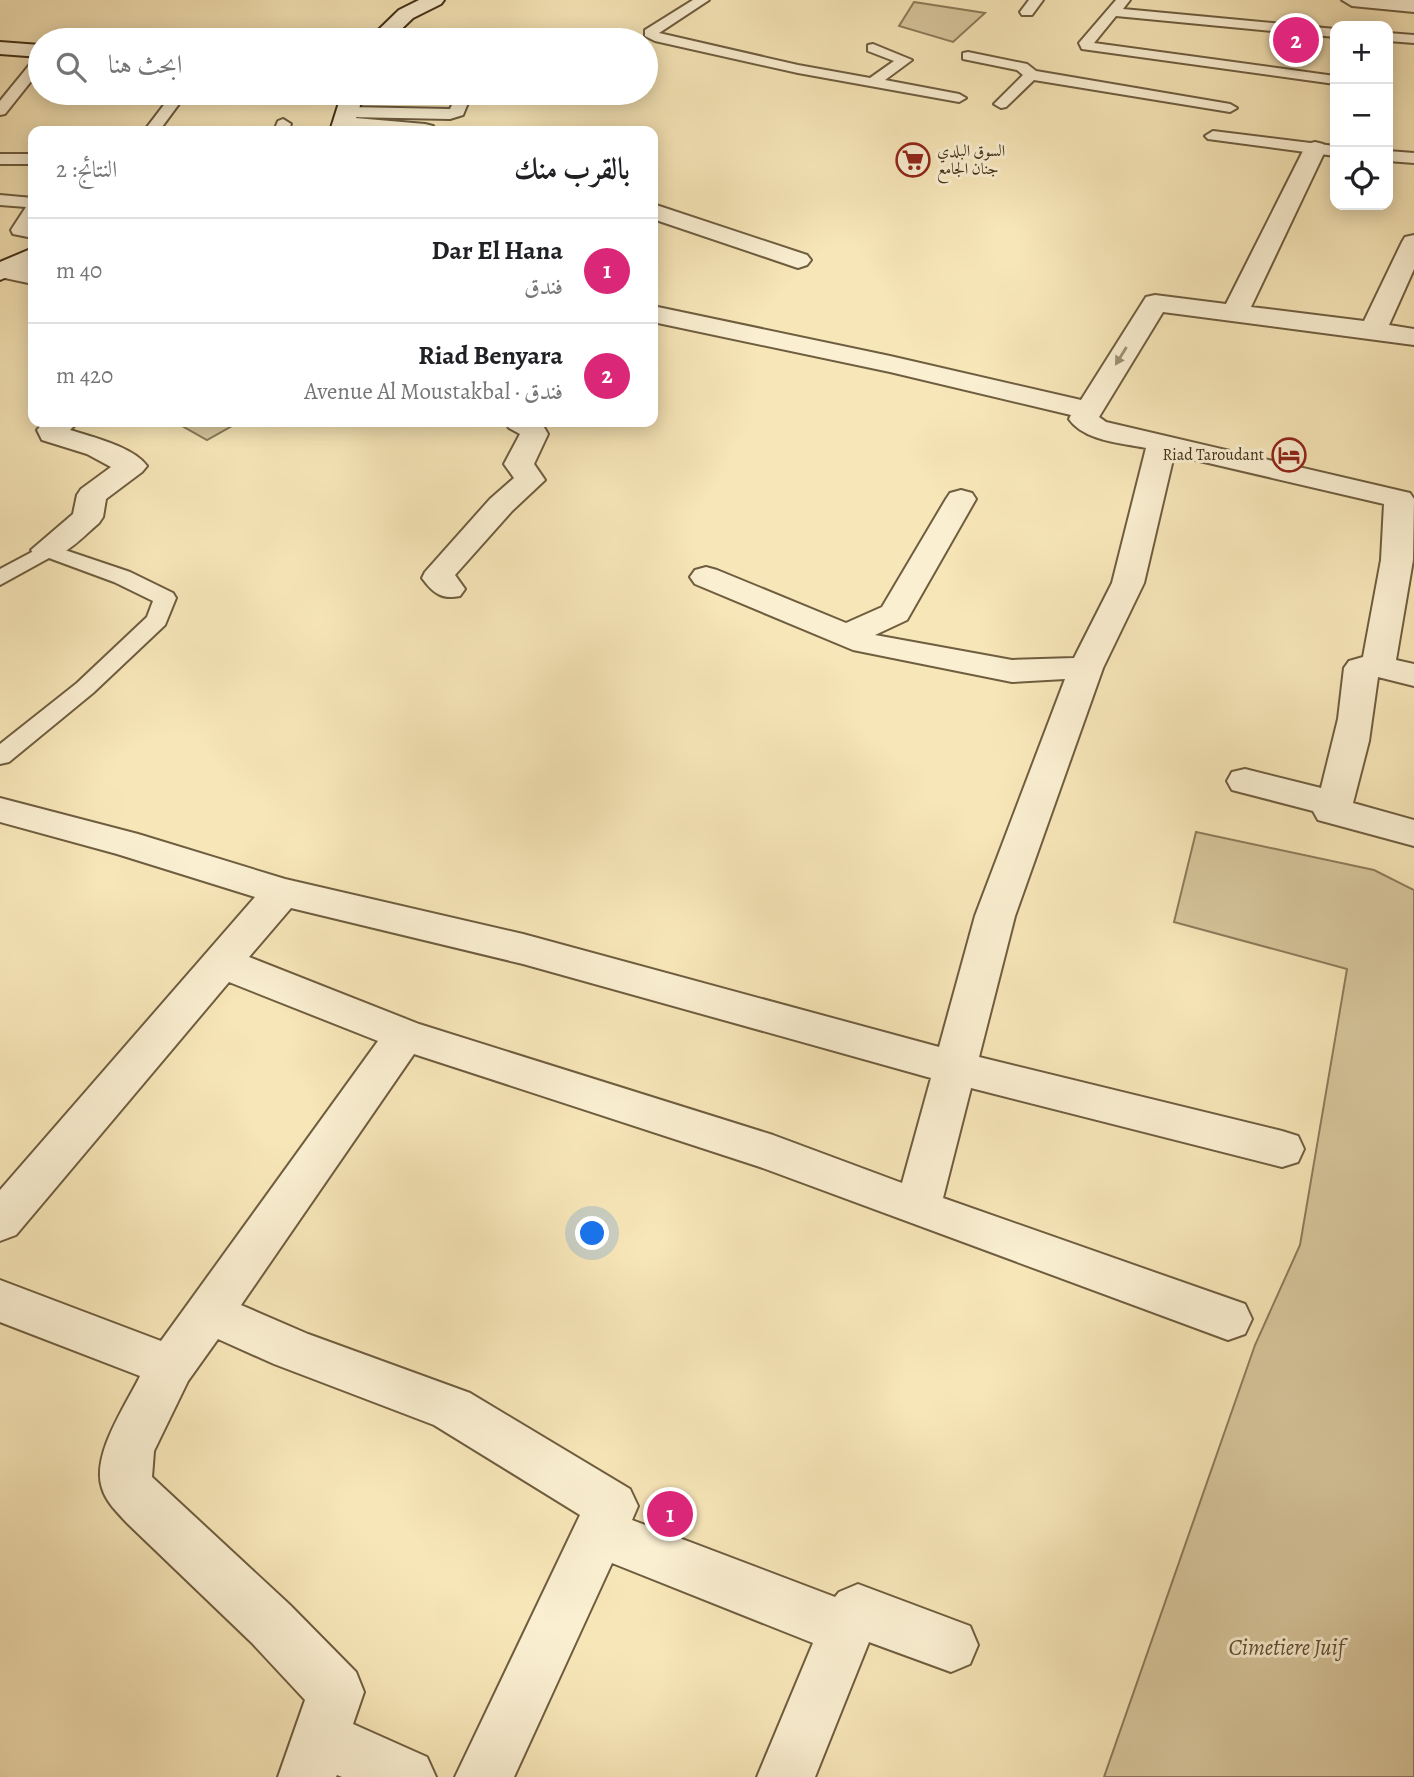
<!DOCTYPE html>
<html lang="ar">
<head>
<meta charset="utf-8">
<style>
  body { margin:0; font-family:Alegreya,Amiri,serif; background:#f2f2f2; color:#202124; direction:rtl }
  .controls { position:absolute; right:21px; top:21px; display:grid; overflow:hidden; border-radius:14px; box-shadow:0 4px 18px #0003 }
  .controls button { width:63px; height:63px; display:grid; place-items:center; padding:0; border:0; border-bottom:2px solid #e0e0e0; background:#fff; color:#202124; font:35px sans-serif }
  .you { position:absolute; left:593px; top:1234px; width:24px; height:24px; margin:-18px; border:5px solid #fff; border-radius:50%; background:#1a73e8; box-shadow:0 0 0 10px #1a73e833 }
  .badge { display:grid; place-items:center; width:46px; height:46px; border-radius:50%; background:#db2777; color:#fff; font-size:23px; font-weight:700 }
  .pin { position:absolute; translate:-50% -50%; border:4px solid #fff; box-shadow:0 2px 7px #0006 }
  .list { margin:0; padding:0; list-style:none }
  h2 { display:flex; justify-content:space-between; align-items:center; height:91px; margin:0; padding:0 28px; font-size:30px }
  h2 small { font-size:23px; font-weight:400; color:#757577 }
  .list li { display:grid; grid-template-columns:46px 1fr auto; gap:21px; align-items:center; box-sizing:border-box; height:105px; padding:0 28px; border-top:2px solid #e0e0e0 }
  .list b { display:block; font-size:26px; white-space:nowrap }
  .list p { margin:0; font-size:23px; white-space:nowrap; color:#757577 }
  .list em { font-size:23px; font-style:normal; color:#757577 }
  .icon { flex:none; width:38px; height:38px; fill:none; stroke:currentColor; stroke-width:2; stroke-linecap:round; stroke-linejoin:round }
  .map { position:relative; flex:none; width:1414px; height:1777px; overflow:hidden; direction:ltr }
  .search { position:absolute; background:#fff; box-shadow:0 4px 18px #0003; left:28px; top:28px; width:630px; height:77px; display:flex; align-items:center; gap:18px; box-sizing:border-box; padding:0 24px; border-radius:38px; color:#757577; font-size:26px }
  .panel { position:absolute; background:#fff; box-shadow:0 4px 18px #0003; left:28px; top:126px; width:630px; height:301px; border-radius:14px; direction:rtl }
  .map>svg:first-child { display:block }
</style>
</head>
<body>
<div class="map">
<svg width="1414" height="1777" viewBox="0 0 1414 1777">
  <rect width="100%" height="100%" fill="#f7e6b8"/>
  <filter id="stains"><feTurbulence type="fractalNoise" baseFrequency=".00286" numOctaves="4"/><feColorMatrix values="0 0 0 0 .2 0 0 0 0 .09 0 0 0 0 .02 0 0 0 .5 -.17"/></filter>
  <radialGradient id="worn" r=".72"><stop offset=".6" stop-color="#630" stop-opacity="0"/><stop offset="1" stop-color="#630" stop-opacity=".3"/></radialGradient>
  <!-- green -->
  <g fill="#d8c79d" stroke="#8d7b5a" stroke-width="2">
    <path d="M914,2l71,11 -32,29 -54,-16z"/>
    <path d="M175,422h64l-32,18z"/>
    <path d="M1196,832l178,38 40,20v887h-310l151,-432 45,-100 47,-276 -173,-47z"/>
  </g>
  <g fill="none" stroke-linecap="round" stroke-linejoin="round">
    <defs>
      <g id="lane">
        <path d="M693,0h16l-50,33 139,32 72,13 24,-17 -26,-10v-6l5,-1 39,16 -27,20 74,14 7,4 -7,4 -161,-29 -143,-32 -10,-5v-6z"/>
        <path d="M1029,0h14l-11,15h-10l-2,-3z"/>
        <path d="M1116,0h14l-7,9 212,20v8l-219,-21 -22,27 241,33v8l-253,-35 -3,-6z"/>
        <path d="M1388,33l26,2v8l-26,-2z"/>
        <path d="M968,52l59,12 9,7 194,33 7,4 -7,4 -196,-32 -28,27 -5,1 -7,-4 29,-29 -6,-5 -54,-11v-6z"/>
        <path d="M40,57v13l-35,44 -5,1v-14l35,-43z"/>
        <path d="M173,93h14l-28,38h-15z"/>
        <path d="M458,93h14l-9,22 -13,4 -102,-2 -8,-5 8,-5 102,2z"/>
        <path d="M283,119l8,5 -3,7h-14l4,-10z"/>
        <path d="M1213,131l122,15v10l-127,-17 -3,-3z"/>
        <path d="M1388,151l26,2v10l-26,-2z"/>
        <rect x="0" y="154" width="33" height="10"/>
        <path d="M0,195l33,3v23l-4,6 4,1v10l-20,-4 -2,-4 15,-23 -26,-2z"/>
        <path d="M47,544l83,28 43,21 3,5 -11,27 -72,68 -84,69 -9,2v-20l77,-61 70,-66 6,-16 -39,-19 -65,-24 -49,27v-16z"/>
      </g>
      <g id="street">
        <path d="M1342,0h72v12l-62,-6z"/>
        <path d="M344,117l81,7 8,2 3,5h-85l-15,-2 -3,-5 3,-5z"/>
        <path d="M1315,142l8,2 3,5 -75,158 113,14 38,-79 3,-5 9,-2v34l-25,56 25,4v16l-251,-33 -64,105 7,5 304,71 4,6 -1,61 -17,100 18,4v22l-36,-9 -9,64 -16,62 61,17v26l-96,-26 -5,-9 -81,-21 -5,-9 5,-9 13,-3 76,19 17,-69 6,-51 5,-7 14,-4 18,-97 3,-56 -210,-49 -30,128 -41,85 -88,248 -36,141 303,74 16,5 6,13 -6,13 -16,5 -311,-79 -28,110 302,106 7,15 -7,15 -17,6 -468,-173 -346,-113 -173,251 67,29 162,59 160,96 8,17 -6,14 203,77 4,-5 19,-8 112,42 8,19 -8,19 -19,8 -82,-30 -54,135h-58l56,-134 -201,-80 -98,214h-59l125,-262 -146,-90 -160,-61 -56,-25 -30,42 -34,70 -2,26 138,128 66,67 8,20 -11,32 74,33 9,20h-94l-5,-2 -1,2h-58l27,-77 -53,-57 -125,-120c-10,-11 -21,-21 -25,-35 -11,-33 24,-83 38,-112l-140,-54v-42l161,61 217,-300 -149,-59 -213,253 -16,6v-51l255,-293 -138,-43 -117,-32v-24l138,36 147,45 238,55 416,113 36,-131 90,-237 -53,3 -159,-32 -158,-66 -5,-7 5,-7 11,-3 11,3 129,53 36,-16 64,-108 4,-6 11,-3 11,3 4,6 -65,114 -4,7 -32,15 137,25 62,-2 38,-75 34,-135c-24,-5 -62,-7 -77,-29l2,-4 -181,-43 -237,-50v-16l237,50 191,44 65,-103 9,-2 71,9 78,-155 3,-5zM291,908l232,56 408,114 -29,105 -129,-48 -354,-111 -170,-67z"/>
        <path d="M653,204l154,51 4,5 -4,5 -9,3 -9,-3 -136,-46z"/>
        <path d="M0,263l33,5v16l-33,-7z"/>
        <path d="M44,422h34l-8,8c22,7 64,17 77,36l-5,6 -36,27 -3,18 -4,6c-19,16 -38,40 -63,34l-5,-7 42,-36 4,-19 4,-6 30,-22 -24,-13 -45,-14 -5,-10z"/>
        <path d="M505,422h36l7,12 -14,30 11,16 -33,31 -57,64 10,14 -5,7c-18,4 -27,-3 -38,-18l3,-6 65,-73 24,-21 -10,-14 16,-30 -11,-6z"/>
      </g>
      <g id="secondary">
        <path d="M419,0h25l-3,4 -28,14 -23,22h-22l31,-30z"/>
        <path d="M0,42l40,3v12l-40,-3z"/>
        <path d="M342,93h22l-12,38h-22z"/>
        <path d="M33,248v18l-33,14v-18z"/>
      </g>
    </defs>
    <!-- lane casing -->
    <use href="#lane" stroke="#6f5d3f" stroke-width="4"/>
    <!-- street casing -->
    <use href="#street" stroke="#6f5d3f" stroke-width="4"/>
    <!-- secondary casing -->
    <use href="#secondary" stroke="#422f17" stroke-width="4"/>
    <!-- lane -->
    <use href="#lane" fill="#faefd1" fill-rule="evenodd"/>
    <!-- street -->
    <use href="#street" fill="#faefd1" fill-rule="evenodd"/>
    <!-- secondary -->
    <use href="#secondary" fill="#faefd1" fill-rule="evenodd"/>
  </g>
  <!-- one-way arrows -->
  <defs><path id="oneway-solid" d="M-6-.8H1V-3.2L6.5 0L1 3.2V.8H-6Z" transform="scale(1.75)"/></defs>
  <use fill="#9e8f74" href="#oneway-solid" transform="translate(1121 356) rotate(122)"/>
  <!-- icons -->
  <defs>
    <symbol id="supermarket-ring" viewBox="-11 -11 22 22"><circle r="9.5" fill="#faefd1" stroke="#8f2418" stroke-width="1.5"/><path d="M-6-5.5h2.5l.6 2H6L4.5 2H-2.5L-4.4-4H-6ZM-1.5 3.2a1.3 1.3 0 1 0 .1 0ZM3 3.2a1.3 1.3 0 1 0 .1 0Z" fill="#8f2418"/></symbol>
    <symbol id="hotel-ring" viewBox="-11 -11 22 22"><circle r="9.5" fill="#faefd1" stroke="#8f2418" stroke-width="1.5"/><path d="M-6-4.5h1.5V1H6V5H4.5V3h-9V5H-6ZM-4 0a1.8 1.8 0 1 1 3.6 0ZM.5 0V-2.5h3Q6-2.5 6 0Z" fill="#8f2418"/></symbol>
  </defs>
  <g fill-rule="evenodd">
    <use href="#supermarket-ring" x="894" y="141" width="38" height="38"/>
    <use href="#hotel-ring" x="1270" y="436" width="38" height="38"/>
  </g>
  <g text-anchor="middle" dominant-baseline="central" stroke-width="6" stroke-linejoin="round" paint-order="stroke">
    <!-- far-poi labels -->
    <g font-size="16" fill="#422f17" stroke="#faefd1" text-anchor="start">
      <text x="937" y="151">السوق البلدي<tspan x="937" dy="18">جنان الجامع</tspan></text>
      <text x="1264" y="455" text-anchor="end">Riad Taroudant</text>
    </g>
    <!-- near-park labels -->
    <g font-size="23" font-style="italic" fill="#604d32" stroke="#faefd1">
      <text x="1286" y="1647">Cimetiere Juif</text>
    </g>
  </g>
  <rect width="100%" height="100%" filter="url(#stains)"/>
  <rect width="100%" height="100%" fill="url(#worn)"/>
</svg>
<div class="controls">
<button>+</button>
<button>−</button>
<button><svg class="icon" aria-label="locate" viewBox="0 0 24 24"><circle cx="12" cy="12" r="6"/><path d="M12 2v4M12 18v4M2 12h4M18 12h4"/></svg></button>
</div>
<div class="you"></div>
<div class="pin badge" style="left:670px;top:1514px">1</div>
<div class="pin badge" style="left:1296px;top:40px">2</div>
<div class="search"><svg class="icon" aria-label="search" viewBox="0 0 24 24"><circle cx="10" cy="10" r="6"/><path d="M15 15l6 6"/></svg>ابحث هنا</div>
<section class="panel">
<h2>بالقرب منك<small>النتائج: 2</small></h2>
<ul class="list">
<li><span class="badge">1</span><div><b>Dar El Hana</b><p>فندق</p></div><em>40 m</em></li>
<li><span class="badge">2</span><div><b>Riad Benyara</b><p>فندق · Avenue Al Moustakbal</p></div><em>420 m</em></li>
</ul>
</section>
</div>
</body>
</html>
